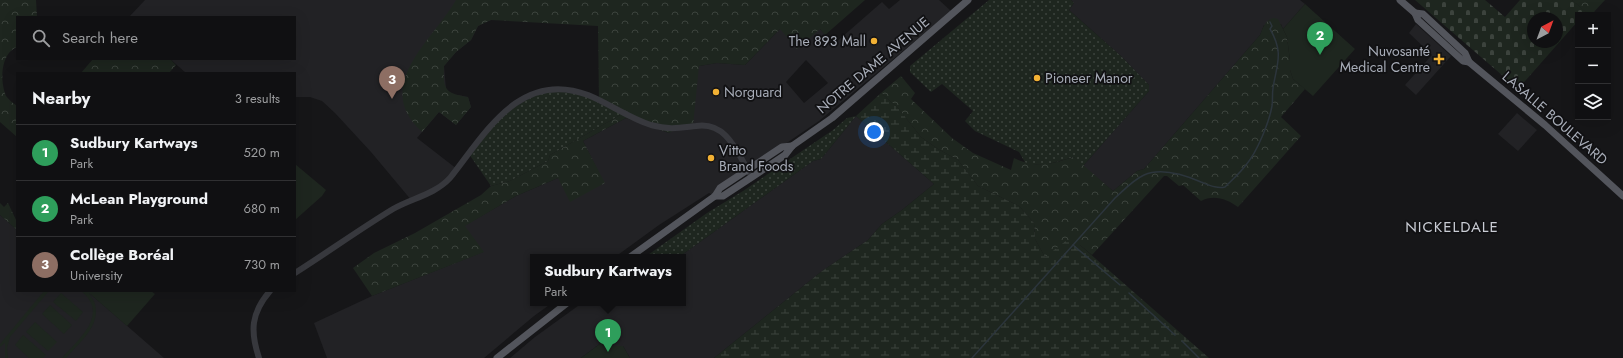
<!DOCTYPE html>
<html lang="en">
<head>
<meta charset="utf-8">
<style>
  body { margin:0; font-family:Jost,sans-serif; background:#19191b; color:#f1f3f6 }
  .controls { position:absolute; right:12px; top:12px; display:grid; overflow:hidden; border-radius:0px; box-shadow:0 4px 16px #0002 }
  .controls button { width:36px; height:36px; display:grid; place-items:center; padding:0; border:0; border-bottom:1px solid #303032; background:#101012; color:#f1f3f6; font:20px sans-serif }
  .compass { position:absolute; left:1527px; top:12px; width:36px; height:36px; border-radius:50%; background:#101012; box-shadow:0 4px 16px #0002; rotate:41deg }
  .you { position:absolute; left:874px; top:132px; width:14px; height:14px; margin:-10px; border:3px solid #fff; border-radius:50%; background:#1a73e8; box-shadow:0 0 0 6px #1a73e833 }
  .badge { display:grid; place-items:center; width:26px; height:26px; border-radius:50%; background:#db2777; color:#fff; font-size:13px; font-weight:700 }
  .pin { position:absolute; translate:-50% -33px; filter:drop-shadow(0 1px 2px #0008) }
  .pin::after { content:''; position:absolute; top:21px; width:14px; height:12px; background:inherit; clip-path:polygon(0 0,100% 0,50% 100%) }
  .popup { position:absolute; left:530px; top:254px; width:156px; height:52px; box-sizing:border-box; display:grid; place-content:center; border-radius:0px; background:#101012; filter:drop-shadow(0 1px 3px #0005); font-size:13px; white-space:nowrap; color:#9c9d9f }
  .popup b { font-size:15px; color:#f1f3f6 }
  .popup::after { content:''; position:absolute; left:50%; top:100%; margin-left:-8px; border:8px solid transparent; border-top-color:#101012 }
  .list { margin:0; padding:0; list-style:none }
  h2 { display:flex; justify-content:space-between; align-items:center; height:52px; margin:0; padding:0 16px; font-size:17px }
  h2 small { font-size:13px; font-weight:400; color:#9c9d9f }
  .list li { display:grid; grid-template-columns:26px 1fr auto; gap:12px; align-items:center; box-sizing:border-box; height:56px; padding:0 16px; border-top:1px solid #303032 }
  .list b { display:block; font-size:15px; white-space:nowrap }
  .list p { margin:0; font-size:13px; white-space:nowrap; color:#9c9d9f }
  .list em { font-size:13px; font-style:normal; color:#9c9d9f }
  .icon { flex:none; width:22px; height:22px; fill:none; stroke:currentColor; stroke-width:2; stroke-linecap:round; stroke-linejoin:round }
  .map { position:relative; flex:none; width:1623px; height:358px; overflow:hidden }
  .search { position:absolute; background:#101012; box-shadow:0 4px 16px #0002; left:16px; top:16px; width:280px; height:44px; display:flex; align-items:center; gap:10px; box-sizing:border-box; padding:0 14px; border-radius:0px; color:#9c9d9f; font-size:15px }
  .panel { position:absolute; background:#101012; box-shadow:0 4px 16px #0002; left:16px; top:72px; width:280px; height:220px; border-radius:0px }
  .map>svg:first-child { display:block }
</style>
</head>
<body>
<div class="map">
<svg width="1623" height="358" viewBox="0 0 1623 358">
  <defs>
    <pattern id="grass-dots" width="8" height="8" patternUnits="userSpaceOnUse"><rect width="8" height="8" fill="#1e261f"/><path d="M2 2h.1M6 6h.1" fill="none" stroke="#3c433d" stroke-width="1.8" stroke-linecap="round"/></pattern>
    <pattern id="forest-crowns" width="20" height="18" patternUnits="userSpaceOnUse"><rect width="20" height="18" fill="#1e261f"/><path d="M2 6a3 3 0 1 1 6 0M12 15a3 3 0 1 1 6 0" fill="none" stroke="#3c433d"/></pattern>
    <pattern id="wetland-marsh" width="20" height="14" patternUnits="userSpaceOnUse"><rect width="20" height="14" fill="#1e261f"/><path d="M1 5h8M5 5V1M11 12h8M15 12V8" fill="none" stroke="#3c433d"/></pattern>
    <pattern id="cemetery-stones" width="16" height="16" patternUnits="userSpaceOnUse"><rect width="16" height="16" fill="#1e261f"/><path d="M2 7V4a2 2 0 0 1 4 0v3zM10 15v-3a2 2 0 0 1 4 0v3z" fill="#3c433d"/></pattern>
  </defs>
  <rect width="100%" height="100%" fill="#161618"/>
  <!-- built -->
  <g fill="#222225" fill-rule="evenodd">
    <path d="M145,0h363l-17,20 -13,6 -7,14 -15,12 -12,14 2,23 6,5 16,3 3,10 -15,18 -17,-13 -22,26 40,31 -7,9 -38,23 -41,-49 -36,-39 -13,-12 -12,-4h-15v-24h-109l-16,-14h125v-42h-166z"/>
    <path d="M900,0h39l12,11 -132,110 -72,49 -32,26 -6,-3 -50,32 -44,32h-82v46h19l-18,13 -50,42h-157l-13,-35 58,-27 111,-44 -19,-26 52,-30 42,-18 46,5 -21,-42 43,-23 43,15 30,-67 18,-3 28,2 35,-36h40l14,15 48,-42 7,7zM806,60l22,23 -24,20 -18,-21z"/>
    <path d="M1071,0h229l5,4 -22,25 -2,-5 -17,1 -4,10 -116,134 -7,2 -24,20 -30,-25 66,-75v-6l-27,-28 -53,-47 5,-7z"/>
    <path d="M1416,24l35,32 -35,39 -11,-10 27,-30 -23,-22z"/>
    <path d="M1517,113l20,17 -19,21 -20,-17z"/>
    <path d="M856,116l78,68 -32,26 -20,14 -14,16 -46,31 -108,87h-84l-7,-12h-12l-10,-3 -20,15h-71l25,-21 47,-34h101v-46h-4l134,-96 8,-2z"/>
    <path d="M0,215l17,15v61h70l77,67h-164z"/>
  </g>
  <!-- grass -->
  <g fill="url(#grass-dots)">
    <path d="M989,0h82l3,3 -5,7 53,47 27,28v6l-66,75 -9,-9 -29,8 -19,-1 -7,-12 -44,-21 -10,-10 8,-10 -31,-27 -11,8 -21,-20v-6z"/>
    <path d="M541,92h36l45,22 -72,41 -2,6 -38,20 -19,5 -22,-32 33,-40z"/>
    <path d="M856,116l-35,43 -8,2 -134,96h-34l62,-44 36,-22 90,-61 14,-12z"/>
  </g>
  <!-- forest -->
  <g fill="url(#forest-crowns)">
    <path d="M0,0h36l1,17h-20v30c-17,7 -17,34 -11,49 3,4 7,7 11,10v31l-17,-15z"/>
    <path d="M456,0h409l-40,35 -5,-6 -23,20 -17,-20 -35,36 -28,-2 -18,3 -6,60 -15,2 -9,5 -43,-15 -43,23 22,42 -35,19 -12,-24 -42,18 -51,30 19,26 -112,44 -19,-28 21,-15 41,-20 66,-38 10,-9 19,-5 38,-20 2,-6 72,-41 -23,-13 -1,-75 -107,-6 -13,6 -7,14 -15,12 -12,14c-1,24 1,27 24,31l3,10 -15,18 -17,-13 -17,20c-51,-46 11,-92 34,-132z"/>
    <path d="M1572,0h33l-14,15h-2z"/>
    <path d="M1274,18l4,1 9,18 3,24v9l3,9 12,10 -24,28 20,19 -63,71c-10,-8 -25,-13 -37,-6l-18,-16 -4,1 -12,-10h-3l-72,79 -12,-10 -35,12 -10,-18 -1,-16 -15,-17 -41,-20 -20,-26 -20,-11 -17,-12 -23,-29 -17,-15 20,-17 14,17 -4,6 41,39 21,15 38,17 3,-12c24,11 36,6 60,-1l39,34 24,-20 7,-2 116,-134c3,-7 5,-16 14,-17z"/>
    <path d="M93,59h77l6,6 -7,8h-88z"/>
    <path d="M0,203l4,4 4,-4 9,19v8l-17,-15z"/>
  </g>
  <!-- wetland -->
  <path fill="url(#wetland-marsh)" d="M881,93l17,15 23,29 17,12 20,11 20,26 41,20 15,17 1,16 10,18 22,-17 13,5 129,113h-495l108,-87 46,-31 14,-16 20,-14 32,-26 -78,-68z"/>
  <!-- cemetery -->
  <path fill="url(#cemetery-stones)" fill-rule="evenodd" d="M1415,0h70l20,17 15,-17h52l14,12 -3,3h-5v6l-60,68zM1533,18h24v24h-24z"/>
  <!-- park -->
  <g fill="#1e261f">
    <path d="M1305,4l50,45 -42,47 -20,-17 -3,-9v-9l-3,-24 -4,-8z"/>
    <path d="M295,164l31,26 -4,6 -27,24z"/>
    <path d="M44,291h5l-39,46 -3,11 1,10h-3v-15l-5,4v-3z"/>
    <path d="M81,291h70l4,3 -28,32 -38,-33c2,4 5,7 6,11 6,22 -16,39 -29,54h-4c17,-19 48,-44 19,-67z"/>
    <path d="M61,293l22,19 -7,9 -23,-19z"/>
    <path d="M50,305l22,20 -8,9 -22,-20z"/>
    <path d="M35,322l22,20 -9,9 -22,-19z"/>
    <path d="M23,335l23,20 -3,3h-14l-14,-13z"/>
    <path d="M601,343l10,3h12l7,12h-49z"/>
  </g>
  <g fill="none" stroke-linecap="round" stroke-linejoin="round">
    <!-- stream -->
    <g stroke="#2c353c" stroke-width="1.5">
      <path d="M1073,245l47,40"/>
      <path d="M1129,293l46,42"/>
      <path d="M1182,341l17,17"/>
      <path d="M972,358l143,-160c9,-8 18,-18 29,-23 18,-8 41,0 57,7 8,3 16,7 24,5 7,-7 15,-14 21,-22 11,-13 23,-42 26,-59 1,-6 0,-12 1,-18 4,-25 11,-35 -3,-59l2,-3 -2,-4"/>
    </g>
    <!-- minor -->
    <g stroke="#37383d" stroke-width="6">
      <path d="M295,273c33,-21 65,-44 98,-64 19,-11 41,-14 57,-31 35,-44 70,-109 138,-83 22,9 41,23 63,30 19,5 27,3 45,1 32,-5 42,29 56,51"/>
      <path d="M259,358c-9,-27 -8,-45 11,-67"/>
    </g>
    <!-- major -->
    <g stroke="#53555c" stroke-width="7">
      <path d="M1400,0l15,13 3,7 45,41 6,1"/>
      <path d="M1415,13l8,1 42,39 4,9 76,63 78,71"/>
      <path d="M715,196h8l29,-19 33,-22 7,-9 40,-28 136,-118"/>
      <path d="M630,257l85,-61 5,-8 62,-41 10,-1"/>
      <path d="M497,358l70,-55"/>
    </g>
  </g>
  <!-- markers -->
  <g fill="#f2b134" stroke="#111113" stroke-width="1.5">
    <circle cx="874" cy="41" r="4"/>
    <path d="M1437 53h4v4h4v4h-4v4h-4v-4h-4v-4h4z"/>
    <circle cx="1037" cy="78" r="4"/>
    <circle cx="716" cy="92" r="4"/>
    <circle cx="711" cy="158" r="4"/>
  </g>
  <g text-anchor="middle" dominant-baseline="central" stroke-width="3.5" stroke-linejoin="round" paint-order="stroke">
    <!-- poi labels -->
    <g font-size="14" fill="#a8adb8" stroke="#111113" text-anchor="start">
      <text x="866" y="41" text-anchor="end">The 893 Mall</text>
      <text x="1430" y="51" text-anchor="end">Nuvosanté<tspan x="1430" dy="16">Medical Centre</tspan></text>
      <text x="1045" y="78">Pioneer Manor</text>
      <text x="724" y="92">Norguard</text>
      <text x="719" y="150">Vitto<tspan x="719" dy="16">Brand Foods</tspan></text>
    </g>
    <!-- street labels -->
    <g font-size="14" fill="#a8adb8" stroke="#111113">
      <text transform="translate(873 65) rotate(-40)">NOTRE DAME AVENUE</text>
      <text transform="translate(1555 118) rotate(41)">LASALLE BOULEVARD</text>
    </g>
    <!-- neighbourhood labels -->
    <g font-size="15" letter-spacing="1" fill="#c9ccd4" stroke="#111113">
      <text x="1452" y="227">NICKELDALE</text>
    </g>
  </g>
</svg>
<div class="controls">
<button>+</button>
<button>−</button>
<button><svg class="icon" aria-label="layers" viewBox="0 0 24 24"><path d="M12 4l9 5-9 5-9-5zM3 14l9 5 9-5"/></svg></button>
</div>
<svg class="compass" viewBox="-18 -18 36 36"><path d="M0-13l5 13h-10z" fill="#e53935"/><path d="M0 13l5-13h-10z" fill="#9c9d9f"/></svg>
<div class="you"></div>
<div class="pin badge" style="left:608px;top:352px;background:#2e9e5b">1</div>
<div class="popup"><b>Sudbury Kartways</b>Park</div>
<div class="pin badge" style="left:1320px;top:55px;background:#2e9e5b">2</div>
<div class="pin badge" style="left:392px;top:99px;background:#8d6e63">3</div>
<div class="search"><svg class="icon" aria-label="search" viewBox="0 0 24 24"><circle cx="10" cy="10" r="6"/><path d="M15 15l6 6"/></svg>Search here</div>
<section class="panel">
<h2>Nearby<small>3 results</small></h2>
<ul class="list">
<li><span class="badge" style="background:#2e9e5b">1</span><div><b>Sudbury Kartways</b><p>Park</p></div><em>520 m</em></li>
<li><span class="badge" style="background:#2e9e5b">2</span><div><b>McLean Playground</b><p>Park</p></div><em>680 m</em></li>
<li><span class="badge" style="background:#8d6e63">3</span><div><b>Collège Boréal</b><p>University</p></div><em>730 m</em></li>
</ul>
</section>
</div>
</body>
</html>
